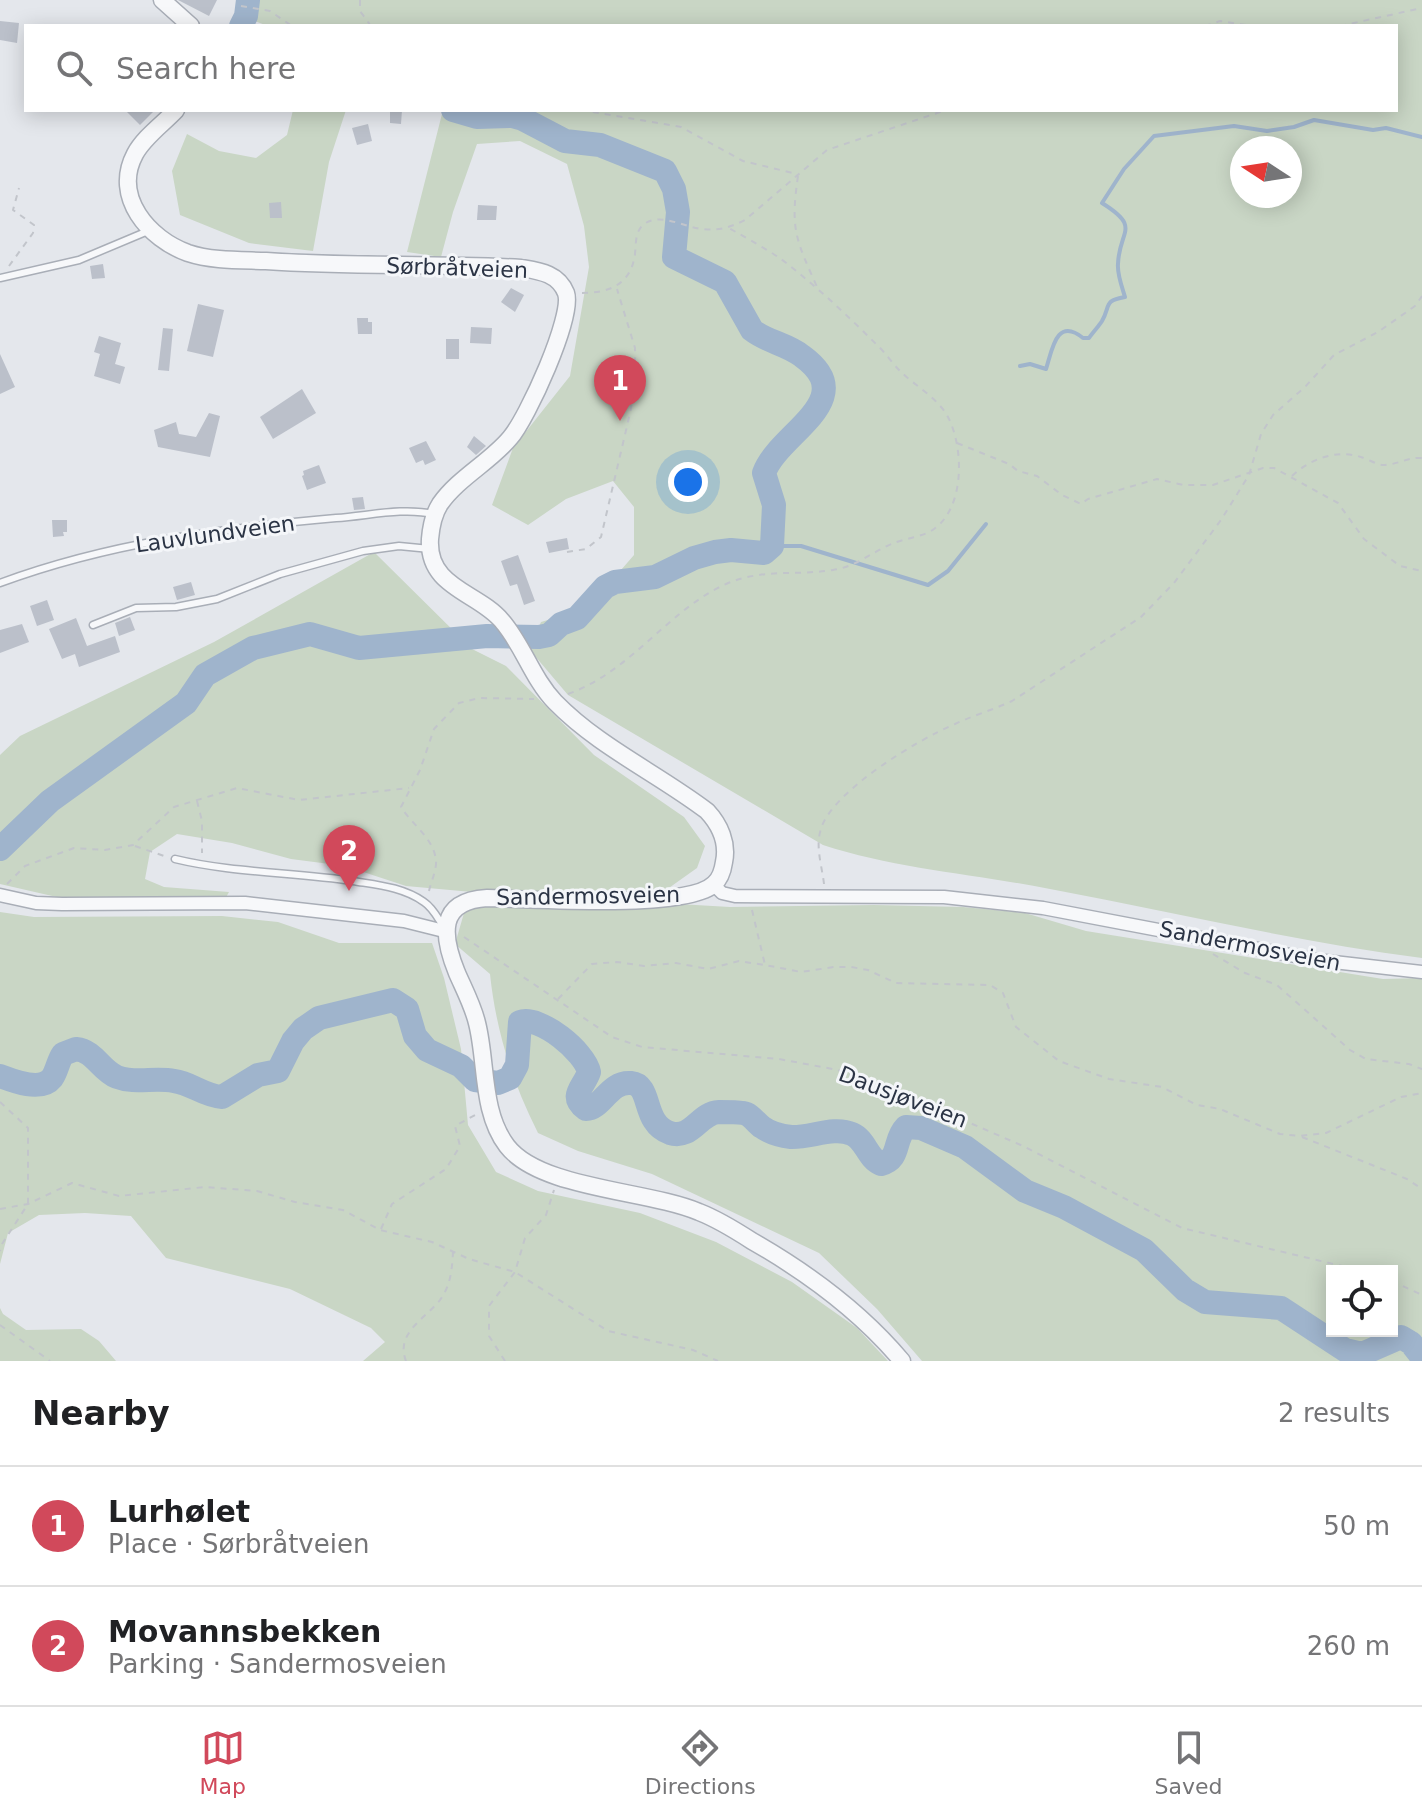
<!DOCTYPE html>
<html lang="en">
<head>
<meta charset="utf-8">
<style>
  body { margin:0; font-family:"DejaVu Sans",sans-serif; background:#f6f6f6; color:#202124 }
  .controls { position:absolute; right:24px; bottom:24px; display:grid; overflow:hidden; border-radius:0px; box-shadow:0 4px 20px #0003 }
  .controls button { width:72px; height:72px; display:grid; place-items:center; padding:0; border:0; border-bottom:2px solid #e0e0e0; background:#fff; color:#202124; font:40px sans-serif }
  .compass { position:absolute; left:1230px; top:136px; width:72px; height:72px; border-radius:50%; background:#fff; box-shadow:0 4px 20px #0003; rotate:282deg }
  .you { position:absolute; left:688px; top:482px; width:28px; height:28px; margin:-20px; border:6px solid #fff; border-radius:50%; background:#1a73e8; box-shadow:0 0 0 12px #1a73e833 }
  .badge { display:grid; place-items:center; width:52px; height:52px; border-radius:50%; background:#d1495b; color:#fff; font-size:26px; font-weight:700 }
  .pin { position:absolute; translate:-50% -66px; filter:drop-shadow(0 2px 4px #0008) }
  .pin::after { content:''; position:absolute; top:42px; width:28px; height:24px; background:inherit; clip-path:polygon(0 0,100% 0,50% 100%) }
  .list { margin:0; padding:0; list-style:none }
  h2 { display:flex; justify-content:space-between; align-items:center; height:104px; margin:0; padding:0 32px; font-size:34px }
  h2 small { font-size:26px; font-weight:400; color:#757577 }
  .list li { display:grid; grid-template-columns:52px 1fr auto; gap:24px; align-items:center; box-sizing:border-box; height:120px; padding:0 32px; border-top:2px solid #e0e0e0 }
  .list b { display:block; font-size:30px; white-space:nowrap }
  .list p { margin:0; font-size:26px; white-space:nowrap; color:#757577 }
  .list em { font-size:26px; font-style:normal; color:#757577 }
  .icon { flex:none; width:44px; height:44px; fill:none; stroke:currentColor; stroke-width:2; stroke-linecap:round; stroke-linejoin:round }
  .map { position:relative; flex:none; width:1422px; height:1361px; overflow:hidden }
  .search { position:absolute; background:#fff; box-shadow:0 4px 20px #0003; left:24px; right:24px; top:24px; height:88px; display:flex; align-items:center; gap:20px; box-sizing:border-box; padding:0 28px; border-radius:0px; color:#757577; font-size:30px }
  .sheet { height:344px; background:#fff }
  nav { display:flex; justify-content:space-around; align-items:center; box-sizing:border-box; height:112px; border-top:2px solid #e0e0e0; background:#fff; font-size:22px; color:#757577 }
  nav a { display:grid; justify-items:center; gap:4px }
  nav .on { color:#d1495b }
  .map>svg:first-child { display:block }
</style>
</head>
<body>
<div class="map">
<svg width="1422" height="1361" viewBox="0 0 1422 1361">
  <rect width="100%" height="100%" fill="#e4e7ec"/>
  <!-- green -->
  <g fill="#c9d6c5" fill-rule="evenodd">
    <path d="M248,0h1174v958c-125,-16 -248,-46 -372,-69 -75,-15 -154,-20 -227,-44l-255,-150 -39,-46 12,-27 47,-14 46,-53v-48l-21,-26 -47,18 -38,26 -36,-20 21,-57 57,-72 19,-109 -5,-41 -17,-62 -47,-23 -43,3 -24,68 -12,45 -34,-5 36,-142h953v-84h-1128l-21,-8zM1242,148h48v48h-48z"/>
    <path d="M293,110h53l-17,52 -16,89 -64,-8 -69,-28 -8,-44 15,-37 32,17 37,7 31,-23z"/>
    <path d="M374,552l98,97 34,17 88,89 90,62 21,29 -8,22 -31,22 -194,2 -66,-6 -61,-20 -54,-7 -59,-16 -55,-9 -27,18 -5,27 19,8 65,5 -5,9h-150l-74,-17v-129l20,-19 194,-94z"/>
    <path d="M678,904l52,3 144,-2 89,2 62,6 61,18 297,48 39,-1v383h-500l-45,-52 -58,-56 -167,-79 -74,-23 -40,-18c-26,-52 -42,-102 -48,-159l-35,-30 9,-31 14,-8zM1332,1271h60v60h-60z"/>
    <path d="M0,912l34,5 188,-1 56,6 61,21h93l12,35 17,71 7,76 28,47 42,19 102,22 76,29 76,40 65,46 31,33h-525l22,-19 -14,-14 -81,-39 -124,-31 -35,-42 -46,-3 -46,2 -31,18 -8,31z"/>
    <path d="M0,1308l3,6 23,16 55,-1 18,12 17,20h-116z"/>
  </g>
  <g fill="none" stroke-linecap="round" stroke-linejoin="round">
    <!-- stream -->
    <g stroke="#9fb4cc" stroke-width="4">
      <path d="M1020,366l10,-2 16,5c6,-18 10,-53 37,-31h6c4,-6 10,-12 13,-17 9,-16 1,-20 23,-24 -3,-10 -8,-23 -7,-33 1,-34 24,-36 -16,-61l22,-34 30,-33 80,-10 33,5 27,-4 20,-7 59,10 13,-2 36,9"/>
      <path d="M772,546h29l127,39 20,-14 38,-47"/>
    </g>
    <!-- river -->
    <g stroke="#9fb4cc" stroke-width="24">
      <path d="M241,26l5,-10 2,-16"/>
      <path d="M0,849l50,-48 136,-98 19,-28 48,-27 57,-14 49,14 128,-12 52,1 10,-2 12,-11 16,-6 28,-31 10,-5 40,-5 39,-19 21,-6 16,-2 33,3 8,-7 2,-41 -10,-32c14,-40 99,-73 38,-117 -15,-12 -35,-14 -50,-26l-27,-48 -51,-25 4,-45 -4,-23 -9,-18 -65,-26 -35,-4 -42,-22 -11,-3 -35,1 -24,-7"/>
      <path d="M0,1076c13,5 41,16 52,2 5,-7 6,-17 11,-24l13,-5c19,2 24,21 41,28 18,7 38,0 57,4 17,2 30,15 48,16l36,-22 20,-4 15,-30 10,-12 16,-11 74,-18 14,9 8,27 12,14 34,16 14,14 23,3 12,-5 7,-13 3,-43c20,-7 65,30 69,50 -5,15 -21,24 -3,37 16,0 23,-28 45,-26 22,2 10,40 39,50 22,7 29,-20 49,-21 6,0 18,0 24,1 8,1 13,10 19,14 8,6 20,9 29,10 19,1 43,-11 61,-3 14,6 15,24 29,30 20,-5 12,-24 25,-37l15,1 44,19 60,44 39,16 80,43 41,40 20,12 76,6 64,42 17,4 39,-17 10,6 11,14"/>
    </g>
  </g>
  <!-- building -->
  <g fill="#bbc0ca">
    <path d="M178,0h39l-8,16z"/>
    <path d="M0,21l19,2 -2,20 -17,-3z"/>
    <path d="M125,110h30l-15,15z"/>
    <path d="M390,110h12l-1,14 -11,-1z"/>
    <path d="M368,124l4,17 -15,4 -5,-17z"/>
    <path d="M281,202l1,16h-12l-1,-15z"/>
    <path d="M478,205l19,1 -1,14h-19z"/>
    <path d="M103,264l2,14 -13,1 -2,-13z"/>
    <path d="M511,288l13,7 -9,17 -14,-10z"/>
    <path d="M198,304l26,6 -11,47 -26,-6z"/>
    <path d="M357,318h11v4h4v12h-14z"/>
    <path d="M471,327l21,1 -1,16 -21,-1z"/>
    <path d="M163,328l10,1 -4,42 -11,-1z"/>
    <path d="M99,336l22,7 -6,21 10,3 -5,17 -26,-8 6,-22 -6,-2z"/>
    <rect x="446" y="339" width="13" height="20"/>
    <path d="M0,354l15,33 -15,7z"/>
    <path d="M302,389l14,24 -43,26 -13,-22z"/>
    <path d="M209,413l11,3 -10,41 -52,-10 -4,-17 22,-8 3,12 17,3z"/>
    <path d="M474,436l12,10 -10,9 -9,-8z"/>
    <path d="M426,441l10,19 -11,5 -2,-5 -7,3 -7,-15z"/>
    <path d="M319,465l7,18 -19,7 -5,-14 2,-1 -1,-4z"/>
    <path d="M363,497l2,12 -11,1 -2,-12z"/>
    <path d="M52,520h15v12h-4l1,4 -11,1z"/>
    <path d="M567,538l2,11 -20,4 -3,-11z"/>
    <path d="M518,555l17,46 -11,4 -7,-21 -7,2 -9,-25z"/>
    <path d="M191,582l4,13 -18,5 -4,-13z"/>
    <path d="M47,600l7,20 -17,6 -7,-20z"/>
    <path d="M130,617l5,13 -16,6 -4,-13z"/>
    <path d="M76,618l11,28 28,-10 5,16 -41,15 -4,-13 -13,5 -13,-30z"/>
    <path d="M22,624l7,18 -29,11v-23z"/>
  </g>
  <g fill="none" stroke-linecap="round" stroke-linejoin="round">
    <defs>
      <g id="service">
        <path d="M0,278l79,-18 69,-29"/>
        <path d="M0,583c108,-40 222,-55 336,-65 32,-2 66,-11 98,-4"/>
        <path d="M93,625l43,-17 40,-1 41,-8 63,-25 83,-23 36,-5 31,3"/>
        <path d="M175,859c58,14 119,13 178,22 24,4 50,6 71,21 9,6 13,15 19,24"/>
      </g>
      <g id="minor">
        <path d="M714,885l8,8 13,3 209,1 99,11 273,52 106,12"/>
        <path d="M0,895l36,8 26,1 183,-1 159,18 44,11"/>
      </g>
      <g id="tertiary">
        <path d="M162,0l29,26"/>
        <path d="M176,110c-13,14 -32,27 -41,44 -23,43 14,85 53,99 24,8 52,7 78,8 85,6 170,2 255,7 18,3 37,5 45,25 8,23 -39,126 -56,145 -20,24 -52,40 -70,66 -7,11 -9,23 -10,35 -3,49 48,53 72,82 21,24 30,57 53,81 44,45 102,71 152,109 13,14 21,32 17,51 -1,7 -4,17 -10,22 -26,26 -186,15 -227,14 -50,3 -45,38 -30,75 7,16 16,33 20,50 10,39 4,89 30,123 33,43 140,44 192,66 18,7 36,18 53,29 56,32 108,70 150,120"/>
      </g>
    </defs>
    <!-- service casing -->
    <use href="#service" stroke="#a9aeb7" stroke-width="9"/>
    <!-- minor casing -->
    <use href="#minor" stroke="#a9aeb7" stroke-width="15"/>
    <!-- tertiary casing -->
    <use href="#tertiary" stroke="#a9aeb7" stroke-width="19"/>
    <!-- path -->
    <g stroke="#c2c5cb" stroke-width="2" stroke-dasharray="6 6" stroke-linecap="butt">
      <path d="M360,0v11l11,15"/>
      <path d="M241,6l29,5 22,15"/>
      <path d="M1205,26l15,-5 32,5"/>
      <path d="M1340,26l82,-18"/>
      <path d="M581,110l100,17 62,34 54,13"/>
      <path d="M798,176c-8,54 -2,64 20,113"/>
      <path d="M9,266l24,-33 1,-8 -21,-15 6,-22"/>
      <path d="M582,293c28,0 49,-9 53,-39 1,-10 0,-22 8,-29 16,-14 42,3 60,4 16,2 28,-2 42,-9l82,-70 119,-40"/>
      <path d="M957,443l52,21 9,7 19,5 25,19 19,9 7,-5 69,-20 26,6h30l50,-17h11l64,35 26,36 36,27 22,5"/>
      <path d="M1292,476c18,-17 44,-27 69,-19 7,2 18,9 24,8 14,-1 23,-8 37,-7"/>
      <path d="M567,552l19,-3 15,-12 30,-128 4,-33v-28l-18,-59"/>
      <path d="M568,694c64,-23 100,-84 158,-110 37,-16 70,-8 107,-14 23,-3 40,-19 61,-27 12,-5 29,-6 40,-14 31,-22 30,-81 14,-112 -10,-19 -33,-31 -48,-46 -8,-8 -15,-19 -24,-27 -30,-30 -61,-59 -95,-85 -16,-11 -35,-21 -52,-31"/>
      <path d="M197,801l5,20v32"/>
      <path d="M135,846l32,11"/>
      <path d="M7,884l18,-18 49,-18 31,2 28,-5 41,-38 63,-19 62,12 110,-12"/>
      <path d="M824,884c-2,-18 -9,-38 -3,-55 11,-38 98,-90 134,-105 19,-9 38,-14 57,-23l129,-84 33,-34 47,-63 28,-45 12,-41 12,-19 32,-28 29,-32 44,-23 37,-26 7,-10"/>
      <path d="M429,891c2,-9 8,-22 7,-31 -3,-23 -24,-35 -35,-53l19,-37 14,-41 25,-26 20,-5 55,1"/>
      <path d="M752,910l13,55 36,7 33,-5h17l17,3 28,13 94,2 13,8 13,34 43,34 50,18 53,8 35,18 23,4 60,25 19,2 27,-3 75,-36 21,-4"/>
      <path d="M464,937l148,100 30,10 137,12 59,11 70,26 115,50 159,82 181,43"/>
      <path d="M1213,954l32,19 32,12 73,65 16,9 43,5 13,5"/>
      <path d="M558,999l34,-35 25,-2 27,4 32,-3 32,6 31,-8 25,4"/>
      <path d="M0,1102l28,26v76l-26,40 -2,7"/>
      <path d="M1302,1137l105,42 15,10"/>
      <path d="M0,1209l28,-5 44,-21 47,13 86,-9 52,4 38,11 48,8 37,20 52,12 37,17 46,13 93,59 85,19 25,11"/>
      <path d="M381,1229l11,-25 54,-35 14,-23 -5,-20 20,-11"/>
      <path d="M1392,1281l30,14"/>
      <path d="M0,1325l50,36"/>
      <path d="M406,1361c-11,-28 19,-42 34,-61 11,-15 12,-31 13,-48"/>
      <path d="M505,1361l-16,-25v-30l26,-34 10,-34 21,-23 8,-25"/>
    </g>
    <!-- service -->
    <use href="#service" stroke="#f7f8fa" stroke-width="6"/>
    <!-- minor -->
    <use href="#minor" stroke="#f7f8fa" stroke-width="12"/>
    <!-- tertiary -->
    <use href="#tertiary" stroke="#f7f8fa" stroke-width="16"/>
  </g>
  <g text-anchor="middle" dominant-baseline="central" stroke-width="6" stroke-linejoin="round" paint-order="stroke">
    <!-- street labels -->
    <g font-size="22" fill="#2b3445" stroke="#f4f6f9">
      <text transform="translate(457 268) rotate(2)">Sørbråtveien</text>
      <text transform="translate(215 534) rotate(-8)">Lauvlundveien</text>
      <text transform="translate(588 896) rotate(-1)">Sandermosveien</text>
      <text transform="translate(1250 946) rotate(11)">Sandermosveien</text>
      <text transform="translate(903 1097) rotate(21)">Dausjøveien</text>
    </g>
  </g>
</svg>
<div class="controls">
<button><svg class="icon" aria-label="locate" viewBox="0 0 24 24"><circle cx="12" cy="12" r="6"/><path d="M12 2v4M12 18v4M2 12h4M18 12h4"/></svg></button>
</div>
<svg class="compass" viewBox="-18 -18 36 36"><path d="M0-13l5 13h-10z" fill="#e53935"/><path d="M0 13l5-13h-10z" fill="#757577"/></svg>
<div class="you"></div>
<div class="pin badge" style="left:620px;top:421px">1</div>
<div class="pin badge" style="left:349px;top:891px">2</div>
<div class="search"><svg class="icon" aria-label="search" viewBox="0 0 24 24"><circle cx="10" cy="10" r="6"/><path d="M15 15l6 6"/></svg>Search here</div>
</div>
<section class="sheet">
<h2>Nearby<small>2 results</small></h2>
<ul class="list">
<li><span class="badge">1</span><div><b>Lurhølet</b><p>Place · Sørbråtveien</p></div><em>50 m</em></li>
<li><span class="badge">2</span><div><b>Movannsbekken</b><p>Parking · Sandermosveien</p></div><em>260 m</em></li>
</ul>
</section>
<nav>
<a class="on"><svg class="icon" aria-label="map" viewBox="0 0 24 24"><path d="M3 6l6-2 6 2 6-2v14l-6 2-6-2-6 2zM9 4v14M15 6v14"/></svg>Map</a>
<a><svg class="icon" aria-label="directions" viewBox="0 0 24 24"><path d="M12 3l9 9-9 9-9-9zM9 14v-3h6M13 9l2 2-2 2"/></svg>Directions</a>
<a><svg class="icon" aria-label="saved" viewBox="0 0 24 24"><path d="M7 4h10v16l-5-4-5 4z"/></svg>Saved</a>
</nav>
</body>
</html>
